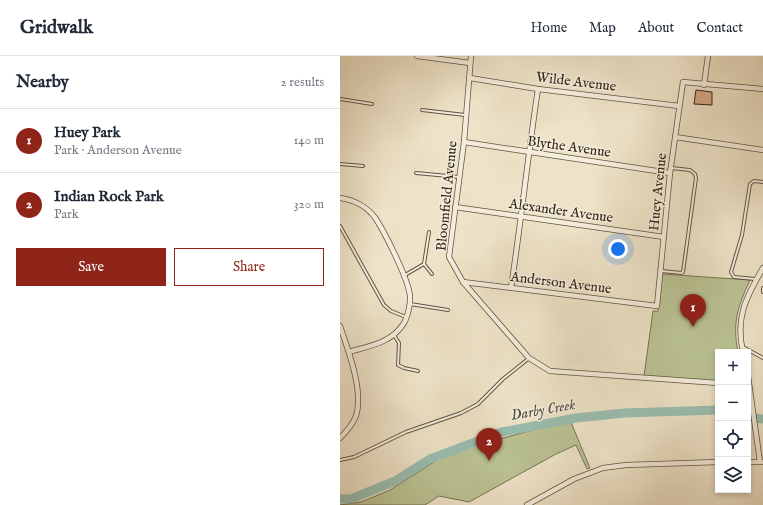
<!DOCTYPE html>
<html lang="en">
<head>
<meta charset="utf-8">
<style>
  body { margin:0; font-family:"IM FELL English",serif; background:#f2f2f3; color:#1f2937 }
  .controls { position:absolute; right:12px; bottom:12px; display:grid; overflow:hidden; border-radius:0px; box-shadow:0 2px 6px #0003 }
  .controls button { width:36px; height:36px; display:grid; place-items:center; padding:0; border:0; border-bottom:1px solid #e0e1e3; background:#fff; color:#1f2937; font:20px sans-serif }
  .you { position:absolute; left:278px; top:193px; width:14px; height:14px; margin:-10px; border:3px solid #fff; border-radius:50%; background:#1a73e8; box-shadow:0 0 0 6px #1a73e833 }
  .badge { display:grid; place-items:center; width:26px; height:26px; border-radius:50%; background:#8f2418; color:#fff; font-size:13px; font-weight:700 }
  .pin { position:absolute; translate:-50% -33px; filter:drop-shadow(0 1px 2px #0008) }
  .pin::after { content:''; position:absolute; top:21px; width:14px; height:12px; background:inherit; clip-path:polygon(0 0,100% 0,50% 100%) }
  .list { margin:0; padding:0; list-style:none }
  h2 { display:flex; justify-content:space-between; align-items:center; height:52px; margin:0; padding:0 16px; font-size:17px }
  h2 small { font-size:13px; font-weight:400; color:#747a83 }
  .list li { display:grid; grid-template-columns:26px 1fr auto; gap:12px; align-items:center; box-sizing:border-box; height:64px; padding:0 16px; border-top:1px solid #e0e1e3 }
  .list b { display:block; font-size:15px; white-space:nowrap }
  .list p { margin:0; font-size:13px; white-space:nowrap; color:#747a83 }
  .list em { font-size:13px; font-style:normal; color:#747a83 }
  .actions { display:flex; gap:8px; padding:12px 16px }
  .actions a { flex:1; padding:9px 0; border:1px solid #8f2418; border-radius:0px; text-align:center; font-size:14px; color:#8f2418 }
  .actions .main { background:#8f2418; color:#fff }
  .icon { flex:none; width:22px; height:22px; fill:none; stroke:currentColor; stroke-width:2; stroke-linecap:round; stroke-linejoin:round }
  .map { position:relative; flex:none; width:423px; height:449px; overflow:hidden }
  header { display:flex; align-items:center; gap:24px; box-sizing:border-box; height:56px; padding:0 20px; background:#fff; border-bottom:1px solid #e0e1e3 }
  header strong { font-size:19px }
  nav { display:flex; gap:22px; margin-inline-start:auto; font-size:14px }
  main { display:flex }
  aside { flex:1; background:#fff }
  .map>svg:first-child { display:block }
</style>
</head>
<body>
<header>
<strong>Gridwalk</strong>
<nav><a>Home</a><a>Map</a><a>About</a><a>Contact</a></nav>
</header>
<main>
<aside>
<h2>Nearby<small>2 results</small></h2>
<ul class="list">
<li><span class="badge">1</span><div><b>Huey Park</b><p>Park · Anderson Avenue</p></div><em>140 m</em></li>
<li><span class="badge">2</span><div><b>Indian Rock Park</b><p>Park</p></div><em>320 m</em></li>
</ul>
<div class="actions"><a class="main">Save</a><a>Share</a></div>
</aside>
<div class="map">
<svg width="423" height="449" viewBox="0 0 423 449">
  <rect width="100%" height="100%" fill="#eee3c8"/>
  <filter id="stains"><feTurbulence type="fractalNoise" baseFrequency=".005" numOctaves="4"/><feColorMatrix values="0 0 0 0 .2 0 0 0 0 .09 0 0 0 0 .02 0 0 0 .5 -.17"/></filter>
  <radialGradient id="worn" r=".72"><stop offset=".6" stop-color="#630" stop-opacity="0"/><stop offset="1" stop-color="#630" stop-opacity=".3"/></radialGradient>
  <!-- green -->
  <g fill="#bbc394" stroke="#767456">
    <path d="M322,218l88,6c-12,26 -18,42 -12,72h-20v31l-74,-7 9,-65h5z"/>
    <path d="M230,364l20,48 -3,1 -11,-24 -20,9 -87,48 -30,-6 -14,9h-85l21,-3 29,-12 58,-37z"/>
  </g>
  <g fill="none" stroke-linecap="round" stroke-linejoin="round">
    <!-- river -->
    <g stroke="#9abeb1" stroke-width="9">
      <path d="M408,361l15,2"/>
      <path d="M0,443h11l44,-18 35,-22 72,-27 74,-14 48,-5 94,-3"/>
    </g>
  </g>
  <!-- building -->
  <path fill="#d8a788" stroke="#322417" d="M356,34l16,2v13l-18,-1z"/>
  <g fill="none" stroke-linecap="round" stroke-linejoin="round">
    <defs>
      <g id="lane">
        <path d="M0,43l32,5"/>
        <path d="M82,54l43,5"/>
        <path d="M0,108l23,2"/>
        <path d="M76,117l43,4"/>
        <path d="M0,170l44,79 7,6 15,6"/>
        <path d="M84,208l8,10"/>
        <path d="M322,215l19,2 2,-1 13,-94 -1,-4 -5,-4 -19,-2"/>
        <path d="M65,219l19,-11 5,-32"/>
        <path d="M415,223l-21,-2 -3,-5 11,-37 8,-51 4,-3 9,1"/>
        <path d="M423,232v4"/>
        <path d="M70,248l38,6"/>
        <path d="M54,279l5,8 -1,22 6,3 14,3"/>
        <path d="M403,291l20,11"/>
        <path d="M0,404l14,-3 52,-25 55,-19 17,-9 25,-25 25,-20"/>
      </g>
      <g id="street">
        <path d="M77,0l53,7"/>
        <path d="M131,0l-7,86 -15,115 14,25 66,76 21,13 168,12"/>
        <path d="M130,22l68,11 141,17"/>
        <path d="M364,29l4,-29"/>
        <path d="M335,81l88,13"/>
        <path d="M124,86l206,31"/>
        <path d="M0,142c14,2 28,9 36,21 9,14 30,56 33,72 3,9 -1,25 -5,32 -12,20 -35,23 -55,29"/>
        <path d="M115,151l209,30"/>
        <path d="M123,226l194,24 13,-133 13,-91 80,7"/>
        <path d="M171,232c10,-66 17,-133 27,-199"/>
        <path d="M0,270c8,24 24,65 16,90 -3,8 -10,16 -16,22"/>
        <path d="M403,296c-8,-34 3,-55 20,-84"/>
        <path d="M408,320l12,86"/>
        <path d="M408,406h14"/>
        <path d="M187,449l47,-26 29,-11 23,-3 92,-3"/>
      </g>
    </defs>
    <!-- lane casing -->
    <use href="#lane" stroke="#615443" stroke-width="4"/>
    <!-- street casing -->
    <use href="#street" stroke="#615443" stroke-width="6"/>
    <!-- lane -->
    <use href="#lane" stroke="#f4eddb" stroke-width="2"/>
    <!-- street -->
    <use href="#street" stroke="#f4eddb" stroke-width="4.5"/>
  </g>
  <g text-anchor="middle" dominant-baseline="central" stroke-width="3" stroke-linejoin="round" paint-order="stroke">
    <!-- street labels -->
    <g font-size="14" fill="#322417" stroke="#f4eddb">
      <text transform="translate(236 26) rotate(7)">Wilde Avenue</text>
      <text transform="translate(229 91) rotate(8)">Blythe Avenue</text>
      <text transform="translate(318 136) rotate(-84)">Huey Avenue</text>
      <text transform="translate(107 140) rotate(-84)">Bloomfield Avenue</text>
      <text transform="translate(221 155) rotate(8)">Alexander Avenue</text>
      <text transform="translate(221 227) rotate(7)">Anderson Avenue</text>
    </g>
    <!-- water labels -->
    <g font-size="15" font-style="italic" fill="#515245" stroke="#f4eddb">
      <text transform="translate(203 354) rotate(-10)">Darby Creek</text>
    </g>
  </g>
  <rect width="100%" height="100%" filter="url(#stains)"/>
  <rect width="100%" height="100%" fill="url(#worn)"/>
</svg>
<div class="controls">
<button>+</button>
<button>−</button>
<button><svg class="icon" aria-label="locate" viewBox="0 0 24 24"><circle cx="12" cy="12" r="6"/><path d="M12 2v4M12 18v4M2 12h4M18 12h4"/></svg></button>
<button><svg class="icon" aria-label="layers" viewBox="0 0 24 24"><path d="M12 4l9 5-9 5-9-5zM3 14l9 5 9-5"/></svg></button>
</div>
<div class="you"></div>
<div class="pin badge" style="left:353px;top:271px">1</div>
<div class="pin badge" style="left:149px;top:405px">2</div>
</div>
</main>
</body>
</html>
